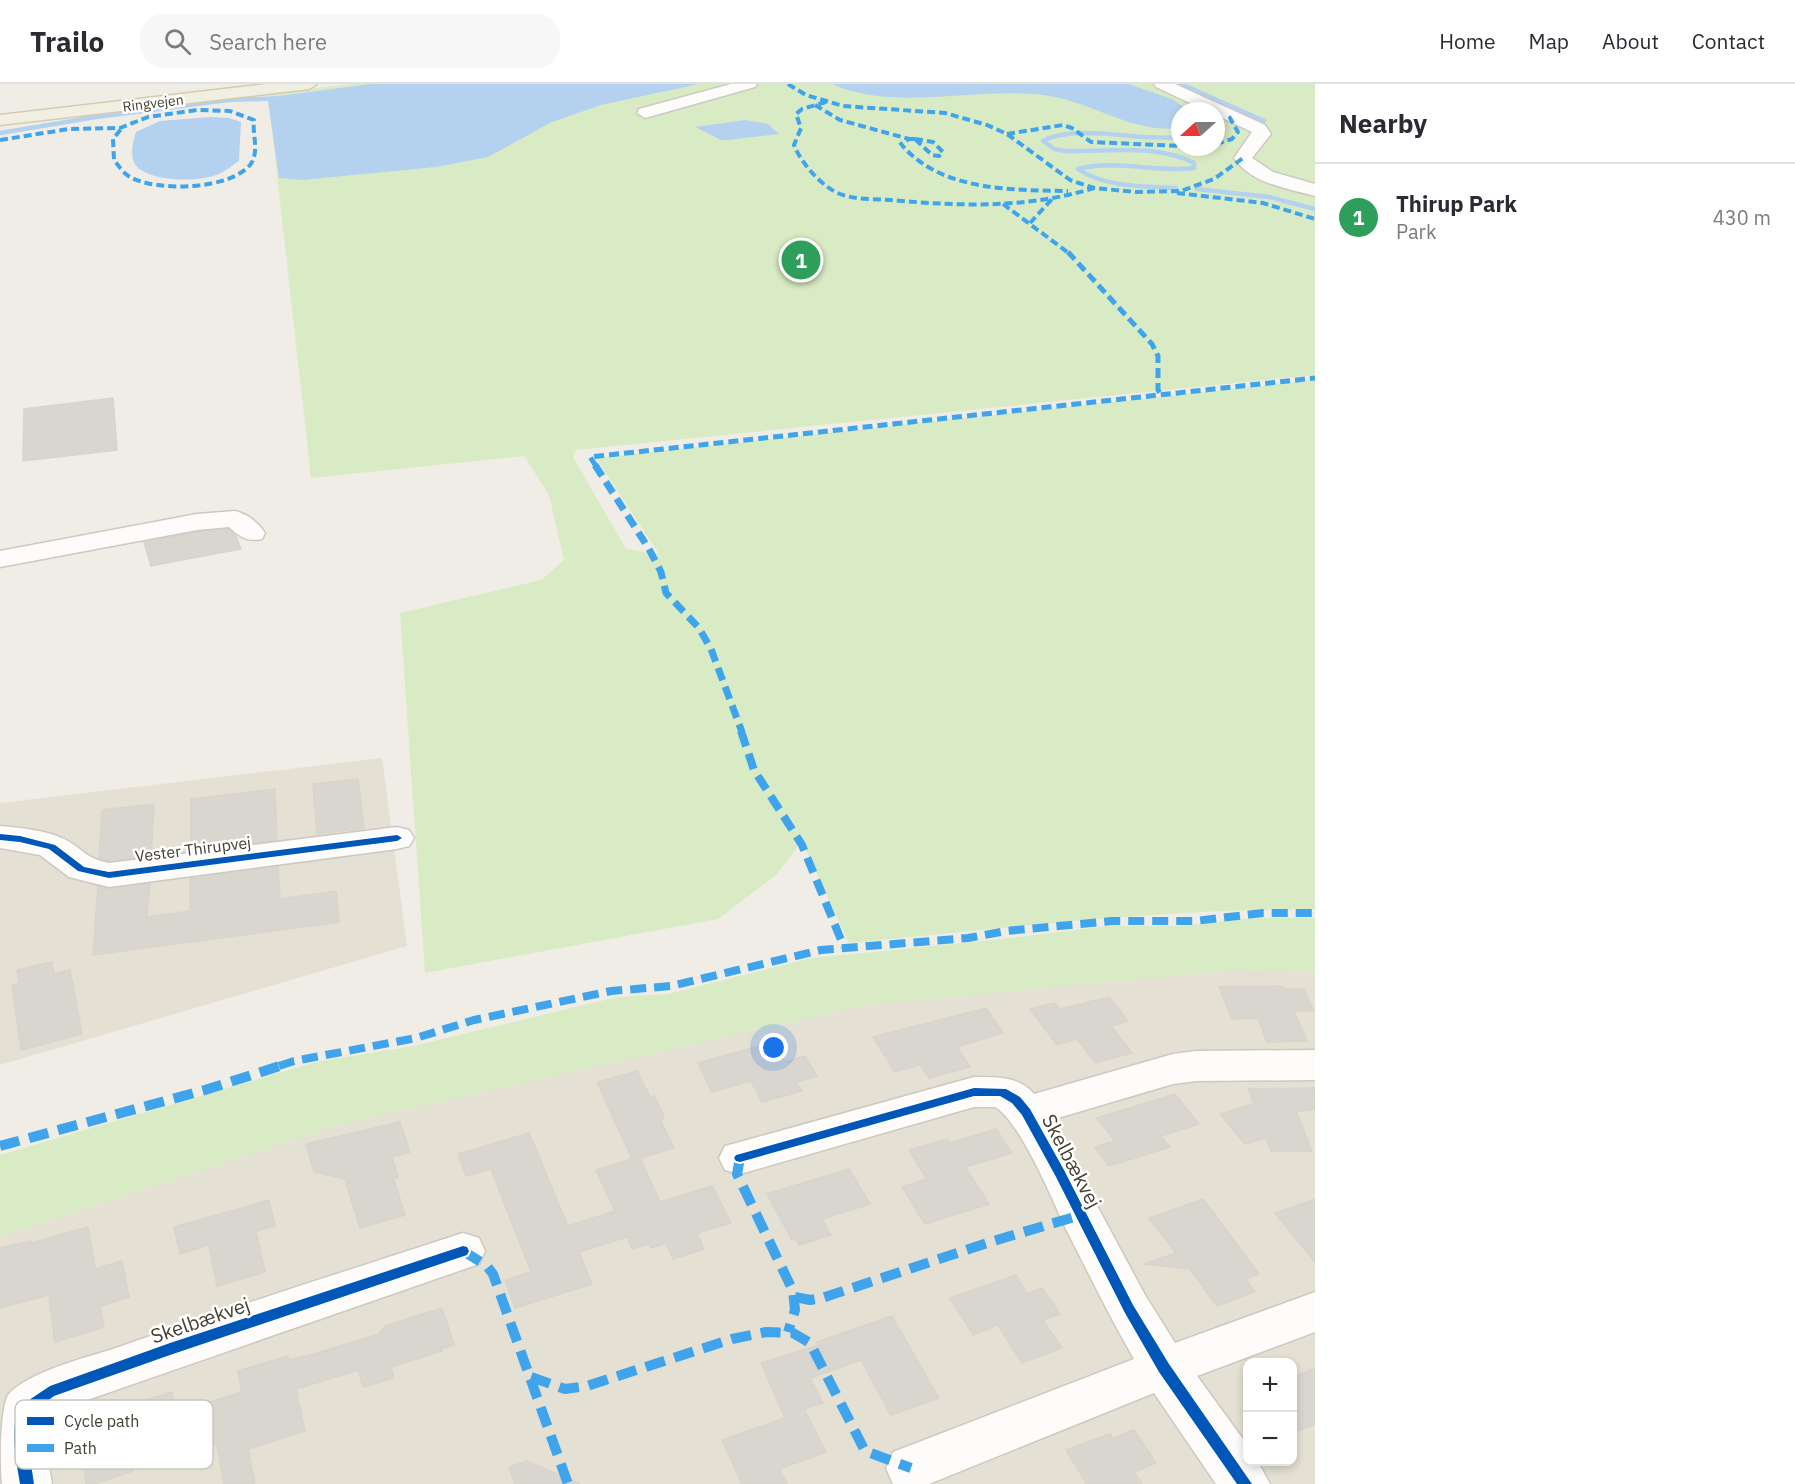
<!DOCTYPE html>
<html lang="en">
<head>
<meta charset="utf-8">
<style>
  body { margin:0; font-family:"IBM Plex Sans",sans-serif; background:#f7f7f7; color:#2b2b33 }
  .controls { position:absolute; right:18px; bottom:18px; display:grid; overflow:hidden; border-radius:12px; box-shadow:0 3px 9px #0003 }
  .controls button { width:54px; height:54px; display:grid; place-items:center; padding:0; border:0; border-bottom:2px solid #e1e1e2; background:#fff; color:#2b2b33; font:30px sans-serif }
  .compass { position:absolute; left:1171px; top:18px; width:54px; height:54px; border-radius:50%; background:#fff; box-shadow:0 3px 9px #0003; rotate:249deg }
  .you { position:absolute; left:774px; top:964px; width:21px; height:21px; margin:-15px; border:4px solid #fff; border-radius:50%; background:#1a73e8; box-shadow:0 0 0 9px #1a73e833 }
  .badge { display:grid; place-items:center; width:39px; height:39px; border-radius:50%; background:#817d72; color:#fff; font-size:20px; font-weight:700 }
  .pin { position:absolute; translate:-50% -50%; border:3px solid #fff; box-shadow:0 2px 6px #0006 }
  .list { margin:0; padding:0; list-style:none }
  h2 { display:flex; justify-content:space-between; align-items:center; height:78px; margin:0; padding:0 24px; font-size:26px }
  h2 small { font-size:20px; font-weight:400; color:#7c7c81 }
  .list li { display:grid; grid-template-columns:39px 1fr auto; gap:18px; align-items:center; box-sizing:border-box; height:108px; padding:0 24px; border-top:2px solid #e1e1e2 }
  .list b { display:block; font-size:22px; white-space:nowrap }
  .list p { margin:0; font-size:20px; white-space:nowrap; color:#7c7c81 }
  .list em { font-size:20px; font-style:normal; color:#7c7c81 }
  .icon { flex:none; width:33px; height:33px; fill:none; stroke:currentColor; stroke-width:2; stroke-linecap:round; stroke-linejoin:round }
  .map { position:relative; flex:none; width:1315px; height:1400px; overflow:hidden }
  header { display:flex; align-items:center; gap:36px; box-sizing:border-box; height:84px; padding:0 30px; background:#fff; border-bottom:2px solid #e1e1e2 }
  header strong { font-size:28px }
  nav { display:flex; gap:33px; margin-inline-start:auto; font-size:21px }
  .search { width:420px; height:54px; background:#f7f7f7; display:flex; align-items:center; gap:15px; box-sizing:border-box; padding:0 21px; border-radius:24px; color:#7c7c81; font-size:22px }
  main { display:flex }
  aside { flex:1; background:#fff }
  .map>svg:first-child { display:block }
</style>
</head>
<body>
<header>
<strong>Trailo</strong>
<div class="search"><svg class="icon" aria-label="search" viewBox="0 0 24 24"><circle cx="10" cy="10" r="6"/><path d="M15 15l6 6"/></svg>Search here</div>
<nav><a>Home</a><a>Map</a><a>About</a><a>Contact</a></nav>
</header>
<main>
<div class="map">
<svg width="1315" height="1400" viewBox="0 0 1315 1400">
  <rect width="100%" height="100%" fill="#f0ede6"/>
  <!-- residential -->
  <g fill="#e4e0d3" fill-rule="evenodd">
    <path d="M382,674l25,188 -407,119v-262z"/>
    <path d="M1238,886l77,2v512h-1315v-247l346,-114 519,-118zM1248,1278h44v100h-44z"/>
  </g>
  <!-- green -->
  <g fill="#d9ebc4" fill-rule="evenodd">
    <path d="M351,0h964v291l-739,75 -3,7 53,92 33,5 -63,-96 719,-78v529c-156,0 -311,19 -466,34l-47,-102 -25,33 -59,45 -293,54 -25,-360 141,-33 23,-20 -15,-65 -25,-39 -213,22 -43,-384zM1180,27h36v36h-36z"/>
    <path d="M1256,834h59v54l-77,-2 -373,35 -519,118 -346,114v-82l316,-93 98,-16 203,-49 51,-3 144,-36 190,-19 105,-13h72z"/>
  </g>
  <!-- water -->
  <g fill="#b4d2ef">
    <path d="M371,0h328l-98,21 -49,17 -64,35 -52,10 -134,13 -23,-2 -11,-77 11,-5z"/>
    <path d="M832,0h297l43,15 18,12h-10v17c-47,6 -85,-25 -131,-32 -69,-11 -153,17 -217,-12z"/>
    <path d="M210,33l19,1 12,4 -2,39c-6,4 -13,10 -20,13 -19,8 -60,8 -78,-4 -13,-8 -9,-26 -5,-38l24,-11z"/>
    <path d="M745,36l23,4 11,10 -52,6h-6l-26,-13z"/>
  </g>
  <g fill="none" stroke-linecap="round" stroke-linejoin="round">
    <!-- stream -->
    <g stroke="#b4d2ef" stroke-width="4.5">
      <path d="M1181,0l83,37"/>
      <path d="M0,49l96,-16 132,-17 60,-2"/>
      <path d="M1176,104c-32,-2 -70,0 -98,-19 39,-10 77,4 116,-1v-5c-38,-20 -87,-11 -129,-12l-11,-2 -11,-8c34,-18 97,1 137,-4"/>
      <path d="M1197,105l72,8 46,12"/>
    </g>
  </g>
  <!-- building -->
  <g fill="#d9d6cf" stroke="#d8d4cc" stroke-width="1.5">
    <path d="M113,314l4,52 -94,11 1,-52z"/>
    <path d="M228,445l8,7 5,13 -90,17 -7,-24 53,-10z"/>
    <path d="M358,695l6,49 -47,6 -4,-50z"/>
    <path d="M275,705l2,51 -86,11v-52z"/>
    <path d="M154,720l-3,51 -42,6 -10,-3 3,-48z"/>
    <path d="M278,783l2,32 56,-8 3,31 -246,33 5,-69 11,3 41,-5 -3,33 43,-6v-32z"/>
    <path d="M52,878l2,12 16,-4 12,64 -61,16 -9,-65 7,-2 -2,-13z"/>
    <path d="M1283,902l2,3h19l10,22h-20l13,30 -40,1 -9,-24 -26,1 -13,-32z"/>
    <path d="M1109,913l19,24 -17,5 21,27 -37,10 -18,-24 -20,6 -27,-36 25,-6 5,6z"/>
    <path d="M986,924l17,25 -46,14 13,20 -41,11 -9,-13 -25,7 -22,-35z"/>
    <path d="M773,958l12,20 20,-6 12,20 -21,6 6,9 -40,11 -11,-21 -39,11 -14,-29z"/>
    <path d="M637,987l13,26 4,-1 10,20 -3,5 13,27 -34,10 20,44 52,-16 19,37 -34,10 7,16 -31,10 -7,-16 -15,5 -2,-4 -17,5 -5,-12 -48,15 13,32 -77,24 -10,-28 26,-8 -40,-103 -25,7 -8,-22 71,-21 39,93 47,-15 -19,-41 36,-11 -35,-77z"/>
    <path d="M1315,1004v22l-19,1 16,40h-41l-5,-13 -21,6 -25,-30 34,-10 -6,-15z"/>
    <path d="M1175,1010l24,30 -38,12 9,11 -61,19 -14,-19 20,-6 -18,-23z"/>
    <path d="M400,1038l10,30 -18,5 6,19 -4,4 11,35 -45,13 -15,-49 -31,-7 -8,-28z"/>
    <path d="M996,1045l16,24 -47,14 24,37 -64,20 -23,-37 25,-8 -18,-29 38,-11 3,4z"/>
    <path d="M849,1085l21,35 -48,15 9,16 -32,10 -3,-6 -4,1 -25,-46z"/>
    <path d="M1203,1115l56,75 -14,5 10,13 -38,14 -27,-37 -46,-5 32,-11 -27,-35z"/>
    <path d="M1315,1115v63l-40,-49z"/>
    <path d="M269,1116l6,26 -19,5 9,41 -48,14 -8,-41 -29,9 -6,-27z"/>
    <path d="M88,1143l7,42 27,-8 7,36 -29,9 4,21 -49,15 -6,-47 -49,13v-60l31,-7v2z"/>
    <path d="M1016,1191l11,19 15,-6 18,26 -17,6 19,28 -40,15 -24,-38 -25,10 -23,-37z"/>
    <path d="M442,1224l12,37 -13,4 1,2 -51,16 3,11 -31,9 -5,-17 -62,19 9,42 -57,18 7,35h-31l-7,-39 -27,8 -4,-22 -56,18 3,22 -39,13h-8l-3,-20 -3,1 -5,-44 97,-29 3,21 67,-21 -4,-21 50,-15 1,4 25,-6 65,-20 6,-8z"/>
    <path d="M892,1232l47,82 -48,17 -30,-55 -51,18 13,25 -19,6 22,43 -47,17 8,15h-45l-20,-44 63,-22 -24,-55 58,-18 -2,-3z"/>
    <path d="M1315,1284v56l-22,9v-56z"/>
    <path d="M1134,1346l22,33 -22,9 8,12h-55l-21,-34 44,-16 3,4z"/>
    <path d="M527,1377l53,23h-65l-6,-17z"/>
  </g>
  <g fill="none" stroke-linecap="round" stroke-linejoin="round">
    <defs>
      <g id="minor">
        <path d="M731,0h26l-2,3 -110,31 -8,-5 2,-4z"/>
        <path d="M1154,0h21l90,41 6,9 -19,24 21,14 42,12v12c-29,-8 -63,-12 -81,-38l18,-26 -36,-17v-4h-9l-51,-24z"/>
        <path d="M235,427c12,3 23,11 30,22l-3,6c-15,3 -22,-2 -33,-12l-32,3 -197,37v-16l197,-37z"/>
        <path d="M0,742c20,2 46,4 64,13 20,10 20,19 45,24l288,-36 12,3 5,8 -5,8 -12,3 -288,38 -40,-10 -29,-22 -40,-7z"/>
        <path d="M1315,966v30l-119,1 -23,3 -122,36 94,175 30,48 140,-51v40l-118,44 51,70v16h10l12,22h-54l-62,-91 -225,91h-36l-7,-16 7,-16 241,-93c-25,-43 -46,-87 -68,-130 -13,-28 -46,-108 -71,-122h-21l-234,67 -15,-4 -6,-12 6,-12 15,-4 234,-65c22,0 45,-1 60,17l139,-40 23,-3z"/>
        <path d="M463,1149l16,5 6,13 -6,13 -412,143 -20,15 -3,15 8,47h-50c-2,-21 -2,-73 6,-89 19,-23 80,-38 108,-47 115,-41 231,-77 347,-115z"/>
      </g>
      <path id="major" d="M267,0h50l-8,5 -309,36v-10z"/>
    </defs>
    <!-- minor casing -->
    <use href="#minor" stroke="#ccc9c2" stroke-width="3"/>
    <!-- major casing -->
    <use href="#major" stroke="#d3ccb2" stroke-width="3"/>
    <!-- minor -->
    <use href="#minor" fill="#fdfcfb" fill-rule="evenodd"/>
    <!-- major -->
    <use href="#major" fill="#f1eee2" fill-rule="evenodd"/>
    <!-- quiet-far4 -->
    <g stroke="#3fa4eb" stroke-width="4" stroke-dasharray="8 4" stroke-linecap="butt">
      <path d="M788,0l18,11 37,11 102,7 42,12 20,9 63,46 24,8 42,4 45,-1 33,-12 29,-21"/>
      <path d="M826,18l-24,7 -6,5 5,14 -7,17c7,18 28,42 46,49 16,6 34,5 50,6 70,6 136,9 204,-12"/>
      <path d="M815,21l25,15 69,19 -8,5c39,47 110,46 167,47"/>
      <path d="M1007,50l56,-9 9,3 19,14 89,4"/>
      <path d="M909,55h6"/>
      <path d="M915,55l18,3 10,10 -4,4 -7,-1z"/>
      <path d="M0,56l69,-11 51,-1 28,-11 49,-7 33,1 24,9c-2,14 6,33 -4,45 -21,25 -93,27 -120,12 -7,-4 -11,-11 -16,-17l-1,-21 9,-11"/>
      <path d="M1216,60l16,-5 6,-7 -8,-14 3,-2"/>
      <path d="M1177,109l86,10 52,16"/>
      <path d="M1003,120l67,50"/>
      <path d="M1030,139l22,-24"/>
    </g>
    <!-- quiet-far3 -->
    <g stroke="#3fa4eb" stroke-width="5" stroke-dasharray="10 5" stroke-linecap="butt">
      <path d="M1068,168l84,92 6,12v34l2,3"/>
      <path d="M596,382l-6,-9 725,-79"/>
    </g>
    <!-- quiet-far2 -->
    <path stroke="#3fa4eb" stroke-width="7" stroke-dasharray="13 7" stroke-linecap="butt" d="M595,381l54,84 12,23 5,21 33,35 12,21 31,83"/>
    <!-- quiet-far1 -->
    <g stroke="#3fa4eb" stroke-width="8" stroke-dasharray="16 8" stroke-linecap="butt">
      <path d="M741,647l13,39 48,75 42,102"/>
      <path d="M279,982l15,-5 122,-23 58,-18 137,-29 60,-5 150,-36 147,-12 38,-7 106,-10h83l68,-8h52"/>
    </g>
    <!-- quiet -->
    <g stroke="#3fa4eb" stroke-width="10" stroke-dasharray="20 10" stroke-linecap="butt">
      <path d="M0,1062l205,-56 78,-25"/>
      <path d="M740,1074l-3,16 56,117 2,19 -7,22"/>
      <path d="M463,1167l23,14 7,9 75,210"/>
      <path d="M795,1213l15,3 12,-2 168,-56 91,-27"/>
      <path d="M531,1293l34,12 22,-3 145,-47 34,-7 27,1 17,10 55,108 46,17"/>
    </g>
    <defs>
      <g id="cycleway">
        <path d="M0,750l20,2 35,9 29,22 25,5 288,-37 5,3 -5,3 -288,37 -31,-7 -29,-22 -29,-7 -20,-2z"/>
        <path d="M974,1004l32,1 14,8 10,12 34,61 69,135 36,59 83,120h-15l-78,-112 -34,-59 -70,-138 -33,-60 -10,-12 -12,-7h-26l-234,66 -4,-1 -2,-3 2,-3 4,-1z"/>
        <path d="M463,1162l4,1 2,4 -2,4 -297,100 -116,41 -23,17 -4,24 7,47h-14c-4,-26 -11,-53 0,-78l30,-20 120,-43z"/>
      </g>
    </defs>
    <!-- cycleway casing -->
    <use href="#cycleway" stroke="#fff" stroke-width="4"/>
    <!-- cycleway -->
    <use href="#cycleway" fill="#0057b8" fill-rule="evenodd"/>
  </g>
  <g text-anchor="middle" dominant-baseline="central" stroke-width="5" stroke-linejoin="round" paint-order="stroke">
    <!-- far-street labels -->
    <g font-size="14" fill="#454033" stroke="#fff">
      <text transform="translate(153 19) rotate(-7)">Ringvejen</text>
    </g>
    <!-- street labels -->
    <g font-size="16" fill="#454033" stroke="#fff">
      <text transform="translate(193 765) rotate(-7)">Vester Thirupvej</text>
    </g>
    <!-- near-street labels -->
    <g font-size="20" fill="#454033" stroke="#fff">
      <text transform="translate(1072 1077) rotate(62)">Skelbækvej</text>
      <text transform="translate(200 1236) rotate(-19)">Skelbækvej</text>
    </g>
  </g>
  <!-- legend -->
  <rect x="15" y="1316" width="198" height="69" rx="9" fill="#fff" stroke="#c7c6c2" stroke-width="1.5"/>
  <rect x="27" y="1333" width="27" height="8" fill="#0057b8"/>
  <rect x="27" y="1360" width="27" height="8" fill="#3fa4eb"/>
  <g font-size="16" fill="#454033">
    <text x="64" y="1343">Cycle path</text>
    <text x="64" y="1370">Path</text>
  </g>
</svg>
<div class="controls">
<button>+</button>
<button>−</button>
</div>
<svg class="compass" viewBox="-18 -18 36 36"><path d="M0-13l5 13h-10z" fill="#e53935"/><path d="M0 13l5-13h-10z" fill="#7c7c81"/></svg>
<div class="you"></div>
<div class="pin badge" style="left:801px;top:176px;background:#2e9e5b">1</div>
</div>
<aside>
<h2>Nearby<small></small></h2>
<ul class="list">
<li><span class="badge" style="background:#2e9e5b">1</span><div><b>Thirup Park</b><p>Park</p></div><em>430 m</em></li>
</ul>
</aside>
</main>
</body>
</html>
